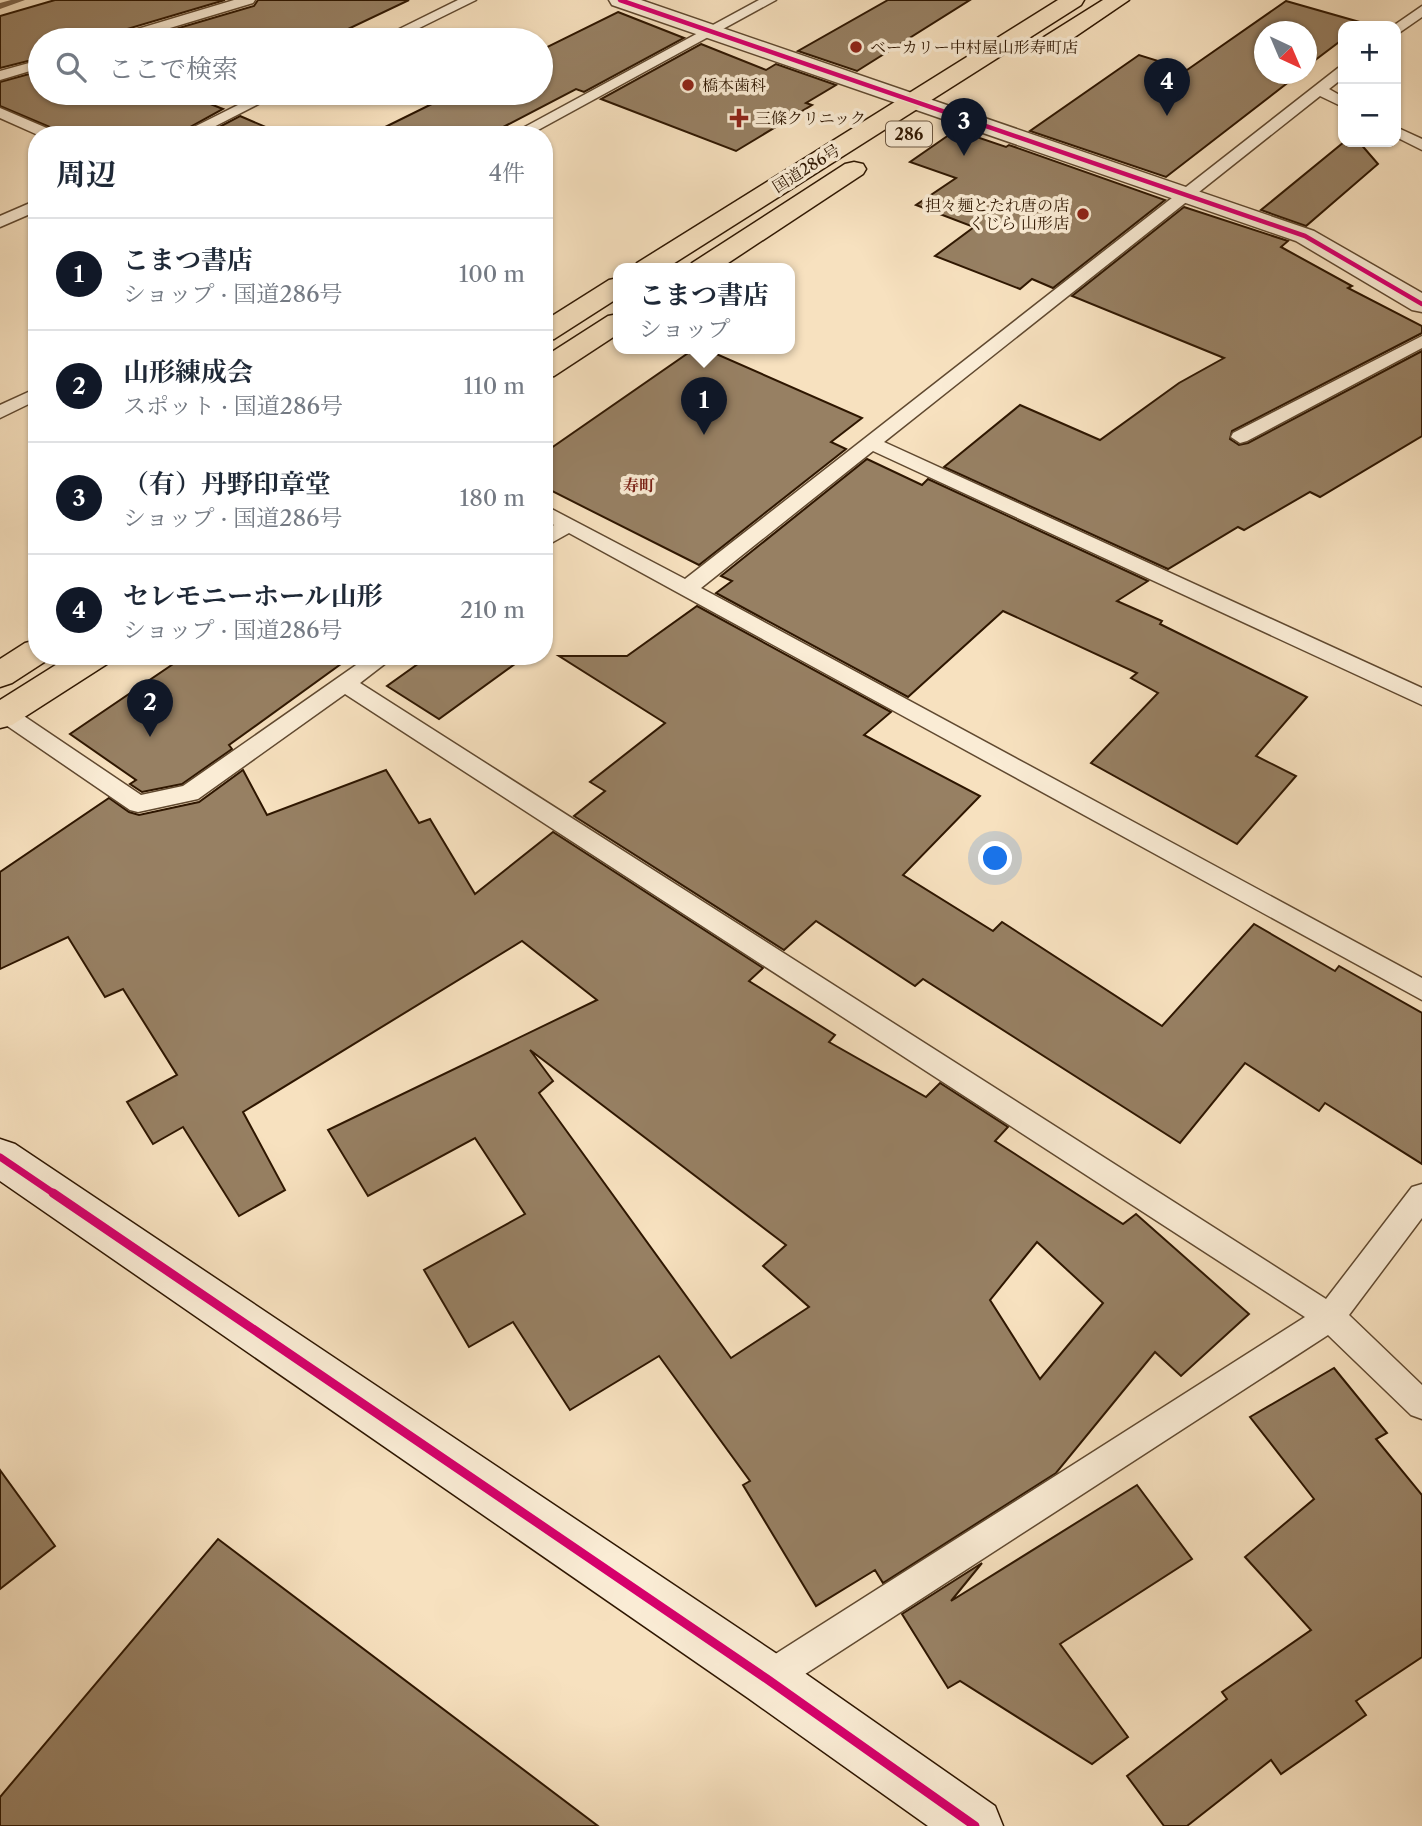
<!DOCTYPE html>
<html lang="ja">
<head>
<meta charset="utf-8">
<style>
  body { margin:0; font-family:"Libre Caslon Text","Noto Serif JP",serif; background:#f2f2f3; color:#1f2937 }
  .controls { position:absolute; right:21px; top:21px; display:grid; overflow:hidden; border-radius:14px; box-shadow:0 2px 5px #0004 }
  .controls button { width:63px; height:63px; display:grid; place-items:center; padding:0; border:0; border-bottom:2px solid #e0e1e3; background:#fff; color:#1f2937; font:35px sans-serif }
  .compass { position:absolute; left:1254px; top:21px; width:63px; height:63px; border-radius:50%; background:#fff; box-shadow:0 2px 5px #0004; rotate:136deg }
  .you { position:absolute; left:996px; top:859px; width:24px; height:24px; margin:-18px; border:5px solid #fff; border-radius:50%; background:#1a73e8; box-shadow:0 0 0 10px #1a73e833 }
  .badge { display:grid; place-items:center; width:46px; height:46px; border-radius:50%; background:#111827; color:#fff; font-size:23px; font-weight:700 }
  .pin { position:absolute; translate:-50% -58px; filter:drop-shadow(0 2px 4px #0008) }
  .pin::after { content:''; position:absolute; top:37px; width:24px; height:21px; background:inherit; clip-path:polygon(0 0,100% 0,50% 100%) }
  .popup { position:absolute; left:613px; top:263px; width:182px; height:91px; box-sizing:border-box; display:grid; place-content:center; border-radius:14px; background:#fff; filter:drop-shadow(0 2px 5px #0005); font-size:23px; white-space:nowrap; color:#747a83 }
  .popup b { font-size:26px; color:#1f2937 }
  .popup::after { content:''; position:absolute; left:50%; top:100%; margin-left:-14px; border:14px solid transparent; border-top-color:#fff }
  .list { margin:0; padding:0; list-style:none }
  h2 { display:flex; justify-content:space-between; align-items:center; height:91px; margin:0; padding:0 28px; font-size:30px }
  h2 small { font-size:23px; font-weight:400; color:#747a83 }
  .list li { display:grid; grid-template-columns:46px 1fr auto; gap:21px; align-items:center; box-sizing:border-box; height:112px; padding:0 28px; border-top:2px solid #e0e1e3 }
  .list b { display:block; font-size:26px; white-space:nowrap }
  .list p { margin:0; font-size:23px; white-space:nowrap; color:#747a83 }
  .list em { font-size:23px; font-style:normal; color:#747a83 }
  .icon { flex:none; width:38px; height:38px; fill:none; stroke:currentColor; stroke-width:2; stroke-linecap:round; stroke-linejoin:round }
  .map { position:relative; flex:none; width:1422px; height:1826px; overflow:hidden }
  .search { position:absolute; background:#fff; box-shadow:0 2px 5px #0004; left:28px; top:28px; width:525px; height:77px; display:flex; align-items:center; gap:18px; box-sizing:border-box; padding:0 24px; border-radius:38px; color:#747a83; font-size:26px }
  .panel { position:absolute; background:#fff; box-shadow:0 2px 5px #0004; left:28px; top:126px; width:525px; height:539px; border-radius:28px }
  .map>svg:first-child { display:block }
</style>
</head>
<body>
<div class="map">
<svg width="1422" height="1826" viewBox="0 0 1422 1826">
  <rect width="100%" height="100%" fill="#f7e1bf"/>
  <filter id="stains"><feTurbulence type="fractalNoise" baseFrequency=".00286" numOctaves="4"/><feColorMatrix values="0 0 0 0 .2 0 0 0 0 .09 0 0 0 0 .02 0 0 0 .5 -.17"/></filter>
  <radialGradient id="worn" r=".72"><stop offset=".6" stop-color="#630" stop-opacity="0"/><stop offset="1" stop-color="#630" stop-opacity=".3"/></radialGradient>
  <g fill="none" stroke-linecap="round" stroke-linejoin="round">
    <!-- stream -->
    <path fill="#7e664c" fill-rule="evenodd" d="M11,0h14l-25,9v-6z"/>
  </g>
  <!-- building -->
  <g fill="#978063" stroke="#2e1600" stroke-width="2" fill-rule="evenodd">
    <path d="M55,0h170l-115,34 -4,6h-66v18l-40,10v-52z"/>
    <path d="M258,0h151l-84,40h-187l116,-34z"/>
    <path d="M888,0h82l-113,71 -59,-20z"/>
    <path d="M1286,1l77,22 -4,3h-16v13l-37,28v-35h-42v42h35l-133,103 -136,-46 109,-76 48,15z"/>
    <path d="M618,12l66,26 -100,54 -8,-3 -88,46h-119l85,-42h87v-43z"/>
    <path d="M701,44l65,26 10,-6 60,21 -30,18 6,2 -76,46 -135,-52z"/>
    <path d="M40,71v22h175l-15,7 23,9 -47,26h-116l-3,-5 -57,-24v-24z"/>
    <path d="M240,116l42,18v1h-78z"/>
    <path d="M956,130l50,17 3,-2 156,55 -112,88 -21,-9 -12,10 -85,-33 39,-29 -58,-22 40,-27 -46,-16z"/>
    <path d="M1344,142h15l19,22 -72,62 -45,-16z"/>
    <path d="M1184,207l104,34 -7,6 71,39 -4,2 74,38v7l-190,98 -2,8 9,6 9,-2 174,-92v85l-102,61 -10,-5 -66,38 -6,-3 -70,42 -224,-102 76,-62 80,35 79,-57 45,-25 -152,-62z"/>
    <path d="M694,349h11l157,69 -31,24 15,7 -147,116 -155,-78v-34z"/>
    <path d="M867,459l55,26 6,-6 220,102 -31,20 45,20 -2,3 147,73 -51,59 40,20 -59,68 -146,-81 67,-70 -27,-15 6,-5 -134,-62 -95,86 -192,-104 16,-12 -11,-5z"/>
    <path d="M697,606l194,106 -27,23 116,61 -77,79 90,56 9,-9 160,104 92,-102 81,47 4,-5 83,47v151l-97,-61 -6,8 -74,-48 -65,80 -257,-164 -8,7 -99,-65 -32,29 -210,-134 31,-25 -15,-9 75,-59 -106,-67h68z"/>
    <path d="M185,656h167l-123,89 3,4 -50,35 -40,8 -12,-8 6,-4 -66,-46z"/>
    <path d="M429,656h97l-87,63 -52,-33z"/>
    <path d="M243,770l24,45 119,-45 33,53 11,-4 45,75 78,-62 210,136 -14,13 86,54 -6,7 97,55 14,-14 68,44 -13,14 128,83 13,-10 113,100 -68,62 -26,-24 -99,121 -173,110 -8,-13 -59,36 -73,-121 7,-4 -91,-125 -89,54 -57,-88 -44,25 -45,-77 101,-56 -50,-76 -107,58 -40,-66 269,-130 -75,-59 -279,171 42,78 -46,26 -56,-89 -30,17 -26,-42 50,-27 -54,-86 -18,8 -37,-60 -68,32v-97l109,-74 20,14 10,3 60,-13zM530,1050l256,195 -23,21 46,41 -78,51 -192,-265 14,-12zM1037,1242l66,61 -63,76 -50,-79z"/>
    <path d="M1334,1368l53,65 -11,6 46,56v162l-66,44 10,14 -85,59 -10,-14 -84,66h-23l-37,-50 100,-77 -5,-7 89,-62 -66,-73 69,-58 -64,-82z"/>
    <path d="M0,1470l55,76 -55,43z"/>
    <path d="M1137,1485l55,74 -132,85 68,93 -36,27 -132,-83 -12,7 -46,-74 80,-51 -31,38z"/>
    <path d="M218,1539l380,287h-598v-29z"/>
  </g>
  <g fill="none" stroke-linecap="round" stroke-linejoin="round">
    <defs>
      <g id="lane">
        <path d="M234,0h21l-2,3 -123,37h-21l2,-3z"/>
        <path d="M458,0h18l-81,40h-18z"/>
        <path d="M759,0h17l-247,135h-19z"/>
        <path d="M1422,6v11l-26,18v-9h-3z"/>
        <path d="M40,60v8l-40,12v-9z"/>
        <path d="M1343,67v11l-14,11 14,8v10l-23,-11 -436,346 538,246v17l-549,-254 -172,137 721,390v22l-853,-467 -25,14v-15l10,-7 -10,-6v-14l141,74 653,-511z"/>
        <path d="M262,93h18l-82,42h-20z"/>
        <path d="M0,108l56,24 2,3h-20l-38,-17z"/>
        <path d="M1396,127l26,12v11l-26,-13z"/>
        <path d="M37,200v11l-37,16v-11z"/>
        <path d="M1422,336v12l-175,93 -7,2 -9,-6 2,-4z"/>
        <path d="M37,388v12l-37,18v-13z"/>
        <path d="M369,656h26l-35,27 966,616 86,-112 10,-3v34l-73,97 73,70v34l-11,-4 -83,-80 -549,356 -12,5 -12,-5 -5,-12 5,-12 550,-350 -960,-623 -147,105 -60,13 -8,-2 -130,-89v-14l12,1 129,87 42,-9z"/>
      </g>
      <path id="street" d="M609,0h32l673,231 108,62v19l-10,-2 -116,-69 -684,-236z"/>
      <path id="secondary" d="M0,1139l15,5 771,516 209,146 8,20h-75l-180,-128 -748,-517z"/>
      <g id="highway">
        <path d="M1058,0h26l-3,5 -416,264h-32l4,-6z"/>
        <path d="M1103,0h26l-69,47h-16l-3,-5 3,-5z"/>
        <path d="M854,162l9,2 3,5 -3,5 -144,95h-31l4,-6 153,-99z"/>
        <path d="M618,278v20l-64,41 -10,2v-20l65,-41z"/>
        <path d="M618,314v20l-64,42 -10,2v-21l64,-41z"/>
        <path d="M37,640v16h14l-2,3 -37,24 -12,4v-28l25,-16z"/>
        <path d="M70,656h42l-5,8 -95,61 -12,3v-28z"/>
      </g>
    </defs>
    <!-- lane casing -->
    <use href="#lane" stroke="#604930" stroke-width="3"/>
    <!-- street casing -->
    <use href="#street" stroke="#604930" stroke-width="3"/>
    <!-- secondary casing -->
    <use href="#secondary" stroke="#2e1600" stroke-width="3"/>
    <!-- highway casing -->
    <use href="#highway" stroke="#2e1600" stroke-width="3"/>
    <!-- lane -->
    <use href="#lane" fill="#faecd5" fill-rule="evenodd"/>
    <!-- street -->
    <use href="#street" fill="#faecd5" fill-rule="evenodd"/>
    <!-- secondary -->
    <use href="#secondary" fill="#faecd5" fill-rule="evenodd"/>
    <!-- highway -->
    <use href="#highway" fill="#f7e1bf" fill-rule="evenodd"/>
    <defs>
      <path id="cycleway-far2" d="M620,0l685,236 117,68"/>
      <path id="cycleway-far1" d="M0,1157l56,38"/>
      <path id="cycleway" d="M53,1193l714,486 208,147"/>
    </defs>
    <!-- cycleway-far2 casing -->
    <use href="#cycleway-far2" stroke="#faecd5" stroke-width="7"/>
    <!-- cycleway-far1 casing -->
    <use href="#cycleway-far1" stroke="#faecd5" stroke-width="11"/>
    <!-- cycleway casing -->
    <use href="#cycleway" stroke="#faecd5" stroke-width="13"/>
    <!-- cycleway-far2 -->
    <use href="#cycleway-far2" stroke="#d6006c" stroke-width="4.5"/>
    <!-- cycleway-far1 -->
    <use href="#cycleway-far1" stroke="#d6006c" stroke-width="7"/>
    <!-- cycleway -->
    <use href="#cycleway" stroke="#d6006c" stroke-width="9"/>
  </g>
  <!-- markers -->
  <g fill="#8f2418" stroke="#faecd5" stroke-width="2.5">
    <circle cx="856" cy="47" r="7"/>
    <circle cx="688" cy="85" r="7"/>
    <path d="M735.5 107.5h7v7h7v7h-7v7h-7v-7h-7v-7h7z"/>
    <circle cx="1083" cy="214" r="7"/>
  </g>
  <g text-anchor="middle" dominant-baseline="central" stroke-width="7" stroke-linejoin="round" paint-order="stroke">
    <!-- far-poi labels -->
    <g font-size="16" fill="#2e1600" stroke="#faecd5" text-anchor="start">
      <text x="870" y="47">ベーカリー中村屋山形寿町店</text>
      <text x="702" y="85">橋本歯科</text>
      <text x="755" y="118">三條クリニック</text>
      <text x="1069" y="205" text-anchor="end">担々麺とたれ唐の店<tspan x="1069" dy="18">くじら 山形店</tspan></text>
    </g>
    <!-- shield labels -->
    <rect fill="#faecd5" stroke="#6b5640" stroke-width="2" x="886" y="121.5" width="46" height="25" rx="5"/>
    <g font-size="16" font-weight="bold" fill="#2e1600">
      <text x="909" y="134">286</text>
    </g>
    <!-- far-street labels -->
    <g font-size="16" fill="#2e1600" stroke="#faecd5">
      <text transform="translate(806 168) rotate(-32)">国道286号</text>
    </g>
    <!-- far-neighbourhood labels -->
    <g font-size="16" font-weight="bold" fill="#7a1f14" stroke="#faecd5">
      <text x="639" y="485">寿町</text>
    </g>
  </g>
  <rect width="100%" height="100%" filter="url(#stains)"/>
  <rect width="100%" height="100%" fill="url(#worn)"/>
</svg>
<div class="controls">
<button>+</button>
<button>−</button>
</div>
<svg class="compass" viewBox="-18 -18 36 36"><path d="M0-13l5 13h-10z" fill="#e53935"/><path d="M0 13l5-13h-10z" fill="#747a83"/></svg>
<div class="you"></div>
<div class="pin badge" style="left:704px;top:435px">1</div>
<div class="popup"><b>こまつ書店</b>ショップ</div>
<div class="pin badge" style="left:150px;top:737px">2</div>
<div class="pin badge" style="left:964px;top:156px">3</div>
<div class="pin badge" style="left:1167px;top:116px">4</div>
<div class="search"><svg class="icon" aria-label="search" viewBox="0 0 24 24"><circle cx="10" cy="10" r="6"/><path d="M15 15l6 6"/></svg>ここで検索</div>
<section class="panel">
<h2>周辺<small>4件</small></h2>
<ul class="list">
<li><span class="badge">1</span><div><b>こまつ書店</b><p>ショップ · 国道286号</p></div><em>100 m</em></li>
<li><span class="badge">2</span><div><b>山形練成会</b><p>スポット · 国道286号</p></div><em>110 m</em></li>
<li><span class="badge">3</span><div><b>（有）丹野印章堂</b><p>ショップ · 国道286号</p></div><em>180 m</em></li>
<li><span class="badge">4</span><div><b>セレモニーホール山形</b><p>ショップ · 国道286号</p></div><em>210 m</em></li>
</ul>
</section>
</div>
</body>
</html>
